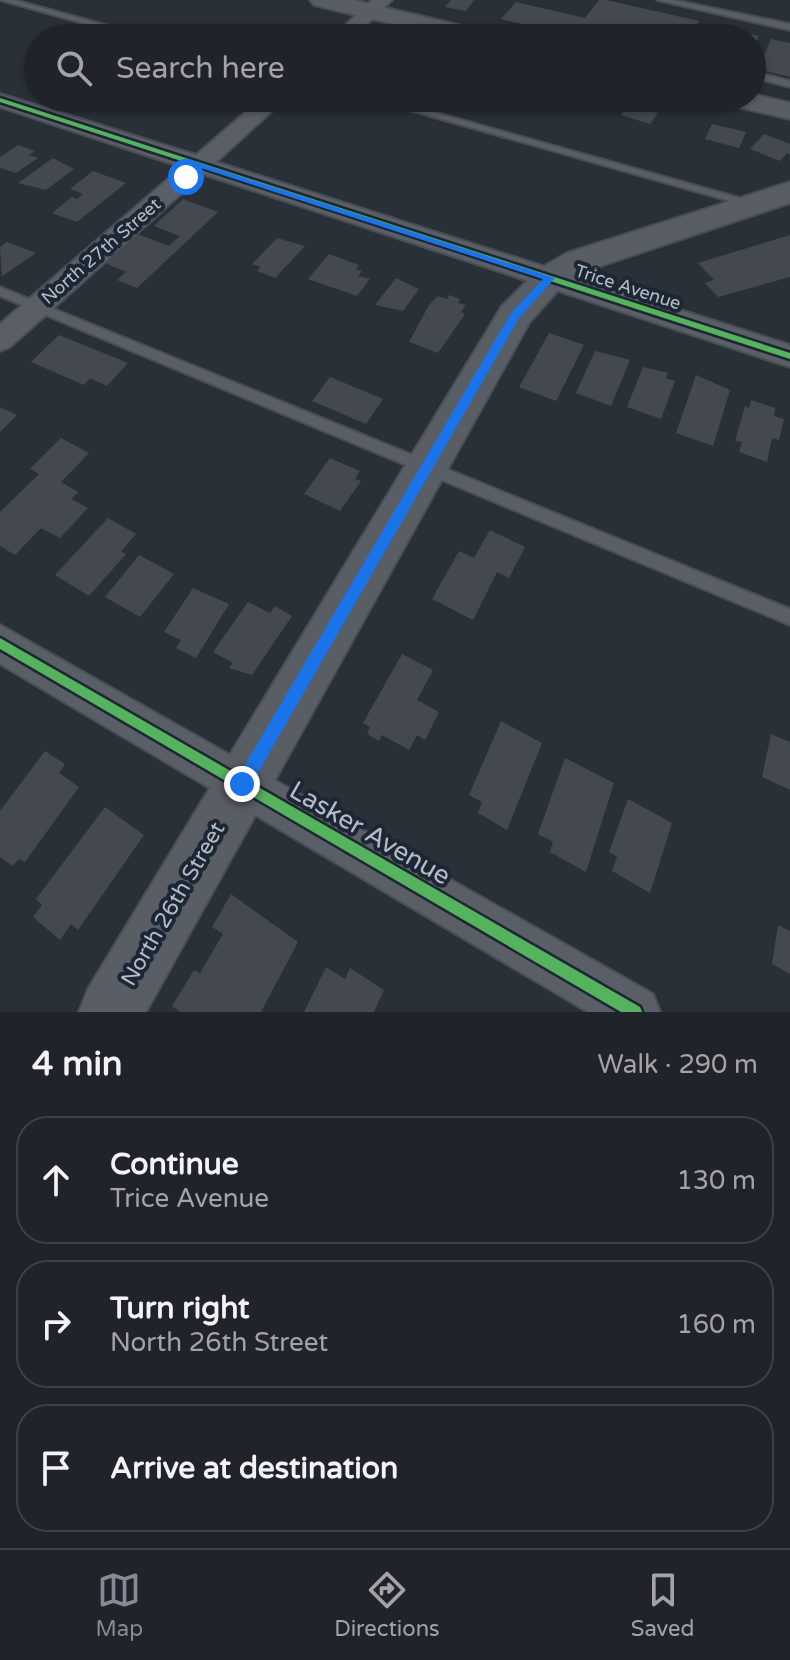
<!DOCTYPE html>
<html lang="en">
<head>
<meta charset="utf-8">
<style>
  body { margin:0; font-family:"Varela Round",sans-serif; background:#282c32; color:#f1f3f6 }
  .stop { position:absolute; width:24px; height:24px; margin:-18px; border:6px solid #1a73e8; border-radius:50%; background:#fff }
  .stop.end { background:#1a73e8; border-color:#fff; box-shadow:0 2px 8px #0008 }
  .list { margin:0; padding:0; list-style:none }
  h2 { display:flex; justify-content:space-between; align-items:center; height:104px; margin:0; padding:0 32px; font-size:34px }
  h2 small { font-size:26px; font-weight:400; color:#a2a4a8 }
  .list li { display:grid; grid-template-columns:52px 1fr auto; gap:24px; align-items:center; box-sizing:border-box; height:128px; margin:0 16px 16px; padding:0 16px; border:2px solid #3d4147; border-radius:32px }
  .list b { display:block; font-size:30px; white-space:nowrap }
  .list p { margin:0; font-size:26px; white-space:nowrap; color:#a2a4a8 }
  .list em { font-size:26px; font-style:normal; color:#a2a4a8 }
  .icon { flex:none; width:44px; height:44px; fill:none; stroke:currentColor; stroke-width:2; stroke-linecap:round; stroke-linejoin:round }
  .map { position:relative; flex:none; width:790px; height:1012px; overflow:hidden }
  .search { position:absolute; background:#20242a; box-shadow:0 2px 6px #0004; left:24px; right:24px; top:24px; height:88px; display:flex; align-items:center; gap:20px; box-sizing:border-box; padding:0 28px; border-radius:44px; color:#a2a4a8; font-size:30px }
  .sheet { height:536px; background:#20242a }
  nav { display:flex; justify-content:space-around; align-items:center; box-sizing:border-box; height:112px; border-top:2px solid #3d4147; background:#20242a; font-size:22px; color:#a2a4a8 }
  nav a { display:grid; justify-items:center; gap:4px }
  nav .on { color:#848b96 }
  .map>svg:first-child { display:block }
</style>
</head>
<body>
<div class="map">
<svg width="790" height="1012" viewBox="0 0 790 1012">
  <rect width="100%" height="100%" fill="#2a3038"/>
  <!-- building -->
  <g fill="#444950">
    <path d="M451,0h23l-8,11 -21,-4z"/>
    <path d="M599,0h7l93,21 -10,17h-108l-80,-19 15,-17 69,16z"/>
    <path d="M709,25l50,11 -7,15v-13h-50z"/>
    <path d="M771,39l19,4v34l-32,-8 -6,13v-27l11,3z"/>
    <path d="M630,104l28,9 -8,11 -29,-9z"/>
    <path d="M712,124l34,8 -7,16 -34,-9z"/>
    <path d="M764,134l26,10v11l-3,-2 -7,8 -30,-12z"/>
    <path d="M18,145l17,6 -6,4 9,3 -22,15 -16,-5v-11z"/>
    <path d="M53,158l21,11 -28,21 -28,-7z"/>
    <path d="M93,171l33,12 -49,39 -25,-9 20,-16 5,2 6,-5 -13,-5z"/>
    <path d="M183,199l35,13 -81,76 -20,-8 9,-8 -21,-9 33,-29 31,12 11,-10 -26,-10z"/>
    <path d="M790,235v42l-72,20 -13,-14 9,-3 -16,-17z"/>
    <path d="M277,238l28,8 -30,32 -18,-7 4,-4 -9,-3z"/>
    <path d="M7,242l29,11 -34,23 -2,-29z"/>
    <path d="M329,254l30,11 -3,4 6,2 -4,5 12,3 -13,17 -49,-17z"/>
    <path d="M396,278l23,11 -16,22 -28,-6z"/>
    <path d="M449,295l11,4 -2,4 8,2 -5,7 4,2 -27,39 -29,-11 20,-37 9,-9 9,3z"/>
    <path d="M549,333l35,12 -28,56 -37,-14z"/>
    <path d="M59,335l69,28 -21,23 -17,-8 -6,7 -53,-23z"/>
    <path d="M595,351l35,9 -19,46 -35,-13z"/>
    <path d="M643,367l25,6 -2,5 9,3 -14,38 -34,-12z"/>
    <path d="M696,375l34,15 -17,56 -37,-13z"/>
    <path d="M330,377l53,22 -17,25 -54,-23z"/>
    <path d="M751,400l24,8 -1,8 10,3 -5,21 -7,-2 -5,24 -28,-10 3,-10 -7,-1 10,-35 4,2z"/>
    <path d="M0,407l17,8 -17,17z"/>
    <path d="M61,438l28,15 -28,29 17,10 -7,7 17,9 -28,30 -19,-10 -26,27 -15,-9v-34l39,-38 -9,-5z"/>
    <path d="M330,458l30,13 -5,8 6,2 -21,30 -36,-17z"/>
    <path d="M108,518l28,16 -15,17 5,3 -37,42 -34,-21z"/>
    <path d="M490,530l35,17 -16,31 -12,-6 -24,48 -41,-21 27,-48 15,7z"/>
    <path d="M139,555l35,19 -34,43 -35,-20z"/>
    <path d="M193,588l36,16 -33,54 -20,-10 5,-8 -17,-8z"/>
    <path d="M248,602l22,11 5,-7 17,10 -40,59 -23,-7 4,-5 -20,-11z"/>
    <path d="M402,654l31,16 -16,30 22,12 -14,28 -8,-5 -8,15 -27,-15 -3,6 -12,-7 3,-7 -7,-4z"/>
    <path d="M501,721l41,22 -35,87 -29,-17 4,-11 -13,-7z"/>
    <path d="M771,734l19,8v48l-28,-13z"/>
    <path d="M45,751l20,13 -6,9 20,14 -54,75 -6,-3 -6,7 -13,-9v-46z"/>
    <path d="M565,758l49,25 -28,89 -36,-20 3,-10 -15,-8z"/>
    <path d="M628,799l44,24 -22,70 -38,-22 5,-14 -8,-5z"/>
    <path d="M105,807l39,28 -66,95 -7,-6 -11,16 -27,-23 9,-12 -6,-6z"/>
    <path d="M231,894l67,48 -37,70h-81l-8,-6 22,-36 6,3 23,-39 -11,-7z"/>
    <path d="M778,925l12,6v43l-18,-10z"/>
    <path d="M326,967l19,12 5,-11 34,22 -10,22h-70z"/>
  </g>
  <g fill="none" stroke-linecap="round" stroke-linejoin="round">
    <defs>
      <g id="lane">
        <path d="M0,0h14l139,38h-16z"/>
        <path d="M657,0h16l117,24v6z"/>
        <path d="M755,72l35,9v6l-38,-10v-4z"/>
        <path d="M367,98h16l378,106 -6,4 -4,-1z"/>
        <path d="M0,287l790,322v16l-790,-329z"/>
      </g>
      <g id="street">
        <path d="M372,0h20l-39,38h-21z"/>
        <path d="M0,94l196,61 66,-57h24l-70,64 574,183v22l-587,-193 -193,173 -10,4v-27l182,-157 -182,-60z"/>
        <path d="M0,625l653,369 7,18h-72l-588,-348z"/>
      </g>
      <g id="secondary">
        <path d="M310,0h43l139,33 4,5h-45l-137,-33z"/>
        <path d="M752,94l38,9v16l-65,-15 -4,-6h31z"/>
        <path d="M790,182v21l-199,66 -29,17 -33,37 -383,689h-67l9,-23 414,-683 36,-36 29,-17z"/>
      </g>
    </defs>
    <!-- lane casing -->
    <use href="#lane" stroke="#484c53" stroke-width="4"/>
    <!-- street casing -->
    <use href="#street" stroke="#484c53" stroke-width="4"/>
    <!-- secondary casing -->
    <use href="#secondary" stroke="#484c53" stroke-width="4"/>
    <!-- lane -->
    <use href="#lane" fill="#5a5e66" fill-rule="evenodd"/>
    <!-- street -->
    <use href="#street" fill="#5a5e66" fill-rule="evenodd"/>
    <!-- secondary -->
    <use href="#secondary" fill="#595d64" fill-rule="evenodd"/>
    <defs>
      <g id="cycleway">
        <path d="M0,98l790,255v6l-790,-257z"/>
        <path d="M0,638l640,369 2,5h-21l-621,-363z"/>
      </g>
    </defs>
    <!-- cycleway casing -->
    <use href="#cycleway" stroke="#1d2633" stroke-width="5"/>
    <!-- cycleway -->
    <use href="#cycleway" fill="#56b35d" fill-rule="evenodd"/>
  </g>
  <!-- route -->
  <path fill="#1a73e8" d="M196,162l359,116 -36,40 -271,472 -6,2 -5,-2v-12l274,-465 32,-34 -342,-111 -12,11h-7z"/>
  <g text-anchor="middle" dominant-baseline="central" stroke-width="8" stroke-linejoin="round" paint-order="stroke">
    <!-- far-street labels -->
    <g font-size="18" fill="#b4bcc9" stroke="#1d2633">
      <text transform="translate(101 251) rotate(-41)">North 27th Street</text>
      <text transform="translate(628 287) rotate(18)">Trice Avenue</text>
    </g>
    <!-- street labels -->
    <g font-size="22" fill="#b4bcc9" stroke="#1d2633">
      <text transform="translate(173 904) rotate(-60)">North 26th Street</text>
    </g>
    <!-- near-street labels -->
    <g font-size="26" fill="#b4bcc9" stroke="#1d2633">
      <text transform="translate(370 833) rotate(30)">Lasker Avenue</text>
    </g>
  </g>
</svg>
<div class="stop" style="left:186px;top:177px"></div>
<div class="stop end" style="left:242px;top:784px"></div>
<div class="search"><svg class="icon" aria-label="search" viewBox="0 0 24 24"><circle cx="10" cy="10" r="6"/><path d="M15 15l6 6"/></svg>Search here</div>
</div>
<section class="sheet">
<h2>4 min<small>Walk · 290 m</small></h2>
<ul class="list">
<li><svg class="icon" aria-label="ahead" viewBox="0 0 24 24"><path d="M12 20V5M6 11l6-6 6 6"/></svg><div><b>Continue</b><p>Trice Avenue</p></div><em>130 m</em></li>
<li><svg class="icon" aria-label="right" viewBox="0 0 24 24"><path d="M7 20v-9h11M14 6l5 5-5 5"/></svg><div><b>Turn right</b><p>North 26th Street</p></div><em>160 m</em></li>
<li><svg class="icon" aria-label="arrive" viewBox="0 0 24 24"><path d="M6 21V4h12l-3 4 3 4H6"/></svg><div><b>Arrive at destination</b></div></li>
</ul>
</section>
<nav>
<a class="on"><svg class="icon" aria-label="map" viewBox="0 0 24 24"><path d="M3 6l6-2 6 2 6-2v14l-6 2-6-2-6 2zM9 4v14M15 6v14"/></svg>Map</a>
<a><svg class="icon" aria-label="directions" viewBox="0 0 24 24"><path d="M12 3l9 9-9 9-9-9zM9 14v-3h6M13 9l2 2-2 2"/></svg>Directions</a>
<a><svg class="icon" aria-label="saved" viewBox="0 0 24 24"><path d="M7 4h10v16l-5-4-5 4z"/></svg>Saved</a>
</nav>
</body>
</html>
